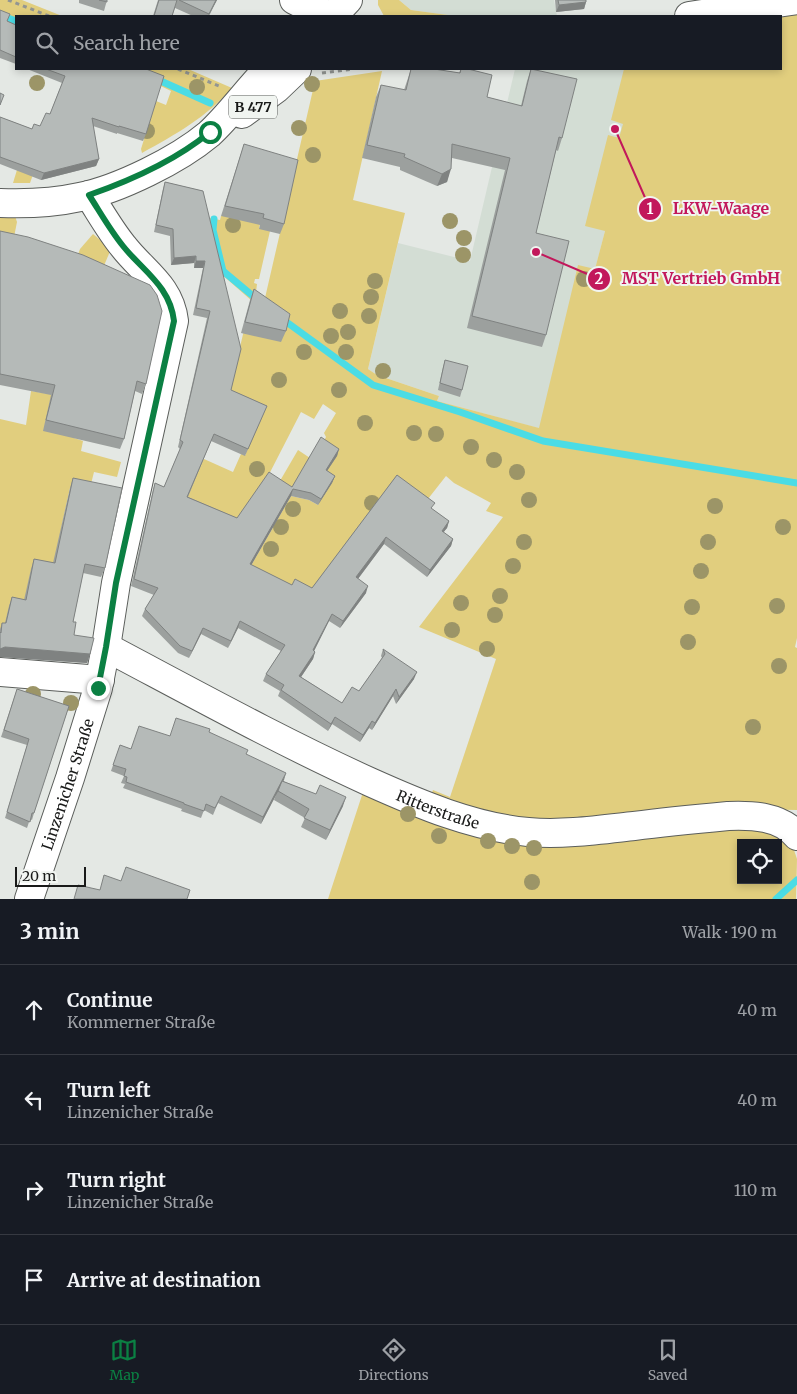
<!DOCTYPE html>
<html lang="en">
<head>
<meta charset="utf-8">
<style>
  body { margin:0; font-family:Merriweather,serif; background:#20242c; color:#f1f3f6 }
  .controls { position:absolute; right:15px; bottom:15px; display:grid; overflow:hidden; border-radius:0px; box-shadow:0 2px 8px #0003 }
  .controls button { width:45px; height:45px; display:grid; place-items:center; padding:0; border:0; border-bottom:1px solid #363941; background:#171b24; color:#f1f3f6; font:25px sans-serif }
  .scale { position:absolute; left:15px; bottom:12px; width:71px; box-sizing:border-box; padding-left:5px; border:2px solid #191a19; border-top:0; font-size:14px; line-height:18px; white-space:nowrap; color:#191a19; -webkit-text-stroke:4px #f1f5f1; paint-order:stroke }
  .stop { position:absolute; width:15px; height:15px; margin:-11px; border:4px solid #0b8043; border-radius:50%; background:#fff }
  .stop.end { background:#0b8043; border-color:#fff; box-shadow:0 1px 5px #0008 }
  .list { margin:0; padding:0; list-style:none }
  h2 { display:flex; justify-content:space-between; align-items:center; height:65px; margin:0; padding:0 20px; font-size:21px }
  h2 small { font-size:16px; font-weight:400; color:#9ea1a6 }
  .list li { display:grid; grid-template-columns:32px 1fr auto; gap:15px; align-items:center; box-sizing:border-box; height:90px; padding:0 20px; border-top:1px solid #363941 }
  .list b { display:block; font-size:19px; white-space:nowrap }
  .list p { margin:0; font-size:16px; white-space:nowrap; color:#9ea1a6 }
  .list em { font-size:16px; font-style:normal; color:#9ea1a6 }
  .icon { flex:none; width:28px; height:28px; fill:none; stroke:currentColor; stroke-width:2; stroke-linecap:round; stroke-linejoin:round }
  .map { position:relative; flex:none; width:797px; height:899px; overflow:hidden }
  .search { position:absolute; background:#171b24; box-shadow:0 2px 8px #0003; left:15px; right:15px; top:15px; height:55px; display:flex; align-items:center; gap:12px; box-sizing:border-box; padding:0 18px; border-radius:0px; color:#9ea1a6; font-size:19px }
  .sheet { height:425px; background:#171b24 }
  nav { display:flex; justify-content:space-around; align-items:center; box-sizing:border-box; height:70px; border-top:1px solid #363941; background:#171b24; font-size:14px; color:#9ea1a6 }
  nav a { display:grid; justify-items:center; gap:2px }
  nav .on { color:#0b8043 }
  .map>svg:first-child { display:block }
</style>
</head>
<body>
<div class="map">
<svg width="797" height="899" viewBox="0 0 797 899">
  <rect width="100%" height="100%" fill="#e4e8e4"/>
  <!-- built -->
  <g fill="#d3ddd4">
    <path d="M399,0h155l3,16 -109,-1 -37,-5z"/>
    <path d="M515,69h123l-33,162 -52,201 -116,-31 2,-5 -62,-21 -9,-6 30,-126 72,18z"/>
  </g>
  <!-- green -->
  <g fill="#e1ce7e" fill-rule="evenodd">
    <path d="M0,0h22l40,16h-46v10l-16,-8z"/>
    <path d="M378,0h21l12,10 37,5 57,1h-121l-6,-11z"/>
    <path d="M797,10v628l-2,9 2,1v162l-46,-1 -192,19 -130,-28 4,-10 17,7 46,-138 -77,-32 84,-110 -17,-6 5,-8 -37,-20 -8,-7 -22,28 -114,91 -62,-24 43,-75 18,4 9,5 5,-28 -2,-31 5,-9 -2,-4 12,-20 -13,-9 -9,15 -13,-7 -38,74 -28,38 -70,-29 39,-36 29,13 8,-18 5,1 -18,-58 17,-71 14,-19 -39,-34 -11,-44 1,-11 10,2 1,-4 42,-2 -4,14 11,3 -11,48h-4l-1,4 3,1 -1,8 9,6 50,-217 67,-10 -29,129 52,13 -37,156 9,6 62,21 -2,5 102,27 39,-163 17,4 10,-38 -20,-5 23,-91 11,3 4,-14 -12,-4 13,-51h157v-53z"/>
    <path d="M126,69h62l44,19c-24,28 -57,47 -90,65l-1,-4 15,-48 10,4 5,-14z"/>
    <path d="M20,160l16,6 -6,17h-17z"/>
    <path d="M15,216l2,6 -3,15 -14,-3v-16z"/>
    <path d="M93,234l18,15 -8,19 -26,-11 3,-8z"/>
    <path d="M51,382l30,24 -7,32 9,3 -2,10 40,11 -4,15 -23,-5 -5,20 -19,-4 -9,41 22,44 -3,6 -36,9 -41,42 -3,-1v-210l26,6 5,-34 18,3z"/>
    <path d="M298,450l12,8 -21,36 -12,-8z"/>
    <path d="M364,789l107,39 288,-6 31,23 4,5 3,9 -1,40h-468zM741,843h37v37h-37z"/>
  </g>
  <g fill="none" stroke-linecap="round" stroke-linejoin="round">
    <!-- stream -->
    <g stroke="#4bdce5" stroke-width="7">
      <path d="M0,15l16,6"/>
      <path d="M154,78l56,25"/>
      <path d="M214,219l-1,11 10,41 36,30"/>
      <path d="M281,318l92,67 87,27 83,29 254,42"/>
      <path d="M776,899l21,-19"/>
    </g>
    <defs>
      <g id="minor">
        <path d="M294,0l20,10 18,6"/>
        <path d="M689,16l108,-16"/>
        <path id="s1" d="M106,647c87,46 174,94 264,135 49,22 103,45 158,50 35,3 70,-2 106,-6 31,-4 62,-7 94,-10 24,-1 53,0 69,20"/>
        <path d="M0,672l100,8"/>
      </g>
      <g id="major">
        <path d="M333,16l15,-16"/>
        <path d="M242,114l34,-25 21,-20"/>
        <path d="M0,203c27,1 53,0 80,-6 39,-8 98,-37 129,-63 20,-18 39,-45 59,-65"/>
        <path id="s2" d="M29,899l41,-121 28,-90 8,-41 10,-64 58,-262c-4,-35 -31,-49 -51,-75 -13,-16 -23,-34 -34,-51"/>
      </g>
    </defs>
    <!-- minor casing -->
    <use href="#minor" stroke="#5b5e5b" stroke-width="30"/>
    <!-- major casing -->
    <use href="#major" stroke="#5b5e5b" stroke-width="30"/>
    <!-- path -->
    <g stroke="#929592" stroke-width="3" stroke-dasharray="4 4" stroke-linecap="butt">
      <path d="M8,0l41,16"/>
      <path d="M178,69l41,17"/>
      <path d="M322,73l31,-4"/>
    </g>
    <!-- minor -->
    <use href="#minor" stroke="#fff" stroke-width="28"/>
    <!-- major -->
    <use href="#major" stroke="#fff" stroke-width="28"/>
  </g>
  <!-- trees -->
  <g fill="#9c9567">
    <circle cx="37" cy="83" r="8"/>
    <circle cx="312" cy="84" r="8"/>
    <circle cx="197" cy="87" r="8"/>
    <circle cx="299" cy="128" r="8"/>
    <circle cx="147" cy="131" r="8"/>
    <circle cx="313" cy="155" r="8"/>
    <circle cx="450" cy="221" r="8"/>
    <circle cx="233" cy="225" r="8"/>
    <circle cx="464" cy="238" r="8"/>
    <circle cx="463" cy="255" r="8"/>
    <circle cx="584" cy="279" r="8"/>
    <circle cx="375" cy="281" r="8"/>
    <circle cx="371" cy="297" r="8"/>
    <circle cx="340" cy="311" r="8"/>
    <circle cx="369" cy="316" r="8"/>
    <circle cx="348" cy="332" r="8"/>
    <circle cx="331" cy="336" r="8"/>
    <circle cx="304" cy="352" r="8"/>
    <circle cx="346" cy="352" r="8"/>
    <circle cx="383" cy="371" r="8"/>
    <circle cx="279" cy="380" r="8"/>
    <circle cx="339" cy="390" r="8"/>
    <circle cx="365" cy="423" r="8"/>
    <circle cx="414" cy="433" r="8"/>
    <circle cx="436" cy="434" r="8"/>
    <circle cx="471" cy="447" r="8"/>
    <circle cx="494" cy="460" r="8"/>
    <circle cx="257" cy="469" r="8"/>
    <circle cx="517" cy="472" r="8"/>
    <circle cx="529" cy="500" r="8"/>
    <circle cx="372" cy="503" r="8"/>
    <circle cx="715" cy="506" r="8"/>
    <circle cx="293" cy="509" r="8"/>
    <circle cx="281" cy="527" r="8"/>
    <circle cx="783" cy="527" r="8"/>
    <circle cx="524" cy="542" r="8"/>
    <circle cx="708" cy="542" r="8"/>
    <circle cx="271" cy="549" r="8"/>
    <circle cx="513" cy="566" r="8"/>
    <circle cx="701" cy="571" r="8"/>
    <circle cx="500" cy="596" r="8"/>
    <circle cx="461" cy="603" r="8"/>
    <circle cx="777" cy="606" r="8"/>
    <circle cx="692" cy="607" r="8"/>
    <circle cx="495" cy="615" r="8"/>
    <circle cx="452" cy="630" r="8"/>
    <circle cx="688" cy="642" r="8"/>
    <circle cx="487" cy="649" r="8"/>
    <circle cx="779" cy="666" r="8"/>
    <circle cx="33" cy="694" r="8"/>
    <circle cx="71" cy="703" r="8"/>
    <circle cx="753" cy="727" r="8"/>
    <circle cx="408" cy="814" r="8"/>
    <circle cx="439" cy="836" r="8"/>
    <circle cx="488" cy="841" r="8"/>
    <circle cx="512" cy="846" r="8"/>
    <circle cx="534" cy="848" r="8"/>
    <circle cx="532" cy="882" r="8"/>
  </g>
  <!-- wall -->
  <g fill="#9ca09e">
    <path d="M79,0h28l-3,11 -25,-8z"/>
    <path d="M158,0h59l-8,16h-16l-18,-8 -3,8h-19z"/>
    <path d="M555,0h31v2l-2,7 -28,3z"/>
    <path d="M0,10l7,11 9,4v39l-16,-6z"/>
    <path d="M27,69h119v65l-3,7 -26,-8v1l-24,-8 6,33 -3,7 -55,14 -41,-16v-47l32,12 8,-3 10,-12 12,-31z"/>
    <path d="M411,69h23l25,4 2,-4 26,28 34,9 6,-25 4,-12 31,69 -4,13 -2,-1 -20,83 10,102 -4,12 -75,-19 38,-158 -53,-12 -5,24 -10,4 -37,-16v-3l-38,-9 14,-61 5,-12 23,5z"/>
    <path d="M244,144l40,80 -4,10 -21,-5 1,-4 -39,-9z"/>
    <path d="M165,182l38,9 28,199 36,16 -22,50 -34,-15 -23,56 49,21 55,-31 47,-38 -2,7 -10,15 8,5 -3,7 -14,22 -9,-5 -18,-4 -40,69 41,20 20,3 85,-113 35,34 17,12 -2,7 -4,4 10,7 -2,7 -24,31 -43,-33 -26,35 8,14 -26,35 -11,-7 -15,30 1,1 -2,7 -12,18 41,26 17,-12 23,-33 -1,-2 2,-7 31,30 -18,25 -3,-8 -21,34 -3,-2 -9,14 -28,-18 -4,7 -50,-35 2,-5 -17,-10 3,-7 15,-23 -43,-23 -10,20 -27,-14 -12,24 -11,-5 -36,-37 3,-7 9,-14 -23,-9 22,-96 2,-7 9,4 16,-38 -2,-2 29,-129 -14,-3 10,-47h-9v-5l-23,2 -1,-29 -16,-4 9,-43z"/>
    <path d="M0,231l146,153 -4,10 -7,-3 -11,48 -4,10 -77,-18 8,-36 -51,-10z"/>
    <path d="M254,289l32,42 -5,11 -40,-9 9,-33z"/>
    <path d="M445,360l17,30 -2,7 -22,-7 5,-23z"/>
    <path d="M73,478l32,90 -4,9 -18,-4 -10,49 1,13 16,19 -3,9 -87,-6v-28l2,-6h3l4,-17 3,-9 12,3 7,-31 3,-10 19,4 17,-75z"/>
    <path d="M17,689l52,17 -35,107 -2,7 -2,-1 -3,9 -22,-10 22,-73 -26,-8z"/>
    <path d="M209,732l37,22 37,27 60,25 -17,34 -25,-13 4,-9 -31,-18 3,-8 -16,32 -43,-21 -5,12 -9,-5 -3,8 -20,-7 1,-2 -59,-21 2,-4 -4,-1 3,-7 -13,-5 9,-26 11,4 38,-13z"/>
  </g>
  <!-- shaded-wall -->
  <g fill="#7f8281">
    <path d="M216,0h1l-9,16z"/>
    <path d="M586,2l-2,7 -28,3 3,-7z"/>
    <path d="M99,159l-3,7 -55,14 3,-7z"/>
    <path d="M451,169l-4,13 -10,4 5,-12z"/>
    <path d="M196,256l-2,7 -23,2 3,-7z"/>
    <path d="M196,261h9l-2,7h-9z"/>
    <path d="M339,449l-2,7 -14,21 3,-7z"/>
    <path d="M335,476l-3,7 -14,22 3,-6z"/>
    <path d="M293,489l-2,7 -43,75 2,-7z"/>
    <path d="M449,521l-2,7 -8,10 3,-7z"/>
    <path d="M386,537l-2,7 -30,40 2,-7z"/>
    <path d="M453,539l-2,7 -24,31 3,-7z"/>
    <path d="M368,586l-2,7 -26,35 3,-7z"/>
    <path d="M332,614l-3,7 -18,36 2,-7z"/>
    <path d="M240,621l-2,7 -10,20 3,-7z"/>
    <path d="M203,628l-2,6 -12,24 3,-7z"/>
    <path d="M5,647l85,7 -3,9 -87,-6v-8z"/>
    <path d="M315,652l-2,7 -16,24 2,-7z"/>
    <path d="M417,672l-3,7 -18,25 3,-7z"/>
    <path d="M396,689l-3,7 -21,34 3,-7z"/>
    <path d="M335,717l-3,7 -4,7 3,-7z"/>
    <path d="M372,721l-3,7 -9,14 3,-7z"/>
    <path d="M286,773l-2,7 -23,44 2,-7z"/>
    <path d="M346,797l-3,9 -17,34 4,-10z"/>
  </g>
  <!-- building -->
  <g fill="#b5bab8" stroke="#7f8281">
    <path d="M99,0h8v2z"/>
    <path d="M159,0h18l-5,16h-18z"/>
    <path d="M179,0h37l-7,14z"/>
    <path d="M558,0h28v2l-27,3z"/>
    <path d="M0,10l10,4 -3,7 9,4v32l-16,-7z"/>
    <path d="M46,69h100l18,7 -18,58 -27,-8v1l-27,-9 7,41 -55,14 -44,-16v-40l32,12 2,-5 6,2 6,-13 4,1 15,-38z"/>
    <path d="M411,69h23l26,4 1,-4h7l24,6 -5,22 35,9 9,-37 46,10 -15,59 -3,-1 -23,96 33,8 -23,94 -74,-19 38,-158 -58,-14 -1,25 -9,5 -38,-17 1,-3 -38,-9 14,-60 25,5z"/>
    <path d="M0,93l4,2 -4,10z"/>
    <path d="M244,144l54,16 -14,64 -21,-6 1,-4 -39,-8z"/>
    <path d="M165,182l38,9 38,158 -10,41 36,16 -19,43 -34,-15 -27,63 50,21 32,-46 23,15 29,-50 18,12 -13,21 9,6 -14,23 -10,-6 -18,-4 -43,75 42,21 3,-6 17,9 85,-113 38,28 -4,5 18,13 -7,10 11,8 -23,31 -44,-33 -30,40 12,9 -25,35 -11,-7 -19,36 2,2 -16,24 43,27 10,-16 7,4 26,-37 -2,-5 34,23 -18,25 -3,-8 -21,34 -3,-2 -9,14 -28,-18 -4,7 -50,-34 3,-5 -18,-11 19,-29 -45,-24 -9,20 -28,-13 -11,23 -12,-5 -35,-37 13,-21 -24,-9 21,-96 9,4 19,-45 -3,-2 30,-129 -14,-3 9,-47h-9v-5l-22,2 -1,-29 -17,-4z"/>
    <path d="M0,231l28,6 55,18 67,30 7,10 5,16 -16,73 -9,-3 -13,58 -78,-19 9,-35 -55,-11z"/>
    <path d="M254,289l36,25 -4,17 -41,-9z"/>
    <path d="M445,360l23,6 -6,24 -22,-7z"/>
    <path d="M73,478l49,10 -17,80 -20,-4 -12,58h3l-2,13 20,3 -4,16 -85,-7 -5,2v-17l1,1 1,-10h4l6,-26 14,3 8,-41 21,4z"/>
    <path d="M17,689l52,17 -35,107h-2l-2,9 -23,-10 22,-73 -25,-9z"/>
    <path d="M176,718l34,11 -1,3 39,18 -2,4 40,19 -23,44 -42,-21 -6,12 -9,-4 -2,7 -20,-7v-1l-58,-21 1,-5 -3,-1 2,-7 -13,-4 7,-20 11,4 8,-23 31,10z"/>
    <path d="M282,781l34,13 4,-9 26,12 -16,33 -26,-12 5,-9 -31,-18z"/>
    <path d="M126,867l64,23 -3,9h-113l4,-14 22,5 4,-15 17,6z"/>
  </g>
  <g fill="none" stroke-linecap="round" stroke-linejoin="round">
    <!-- route -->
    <path stroke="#0b8043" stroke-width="6" d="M98,688l8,-41 10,-64 58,-262c-4,-35 -31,-50 -51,-75 -13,-16 -23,-34 -34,-51 43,-15 86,-34 121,-63"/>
  </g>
  <g text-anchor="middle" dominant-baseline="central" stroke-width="4" stroke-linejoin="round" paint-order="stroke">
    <!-- shield labels -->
    <rect fill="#f1f5f1" stroke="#5a5c5a" stroke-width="1" x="229" y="95.5" width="48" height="23" rx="4"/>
    <g font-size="14" font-weight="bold" fill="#191a19">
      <text x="253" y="107">B 477</text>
    </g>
    <!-- street labels -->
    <g font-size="15" fill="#191a19" stroke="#f1f5f1">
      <text stroke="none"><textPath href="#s2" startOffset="121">Linzenicher Straße</textPath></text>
      <text stroke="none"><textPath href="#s1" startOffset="370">Ritterstraße</textPath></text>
    </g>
  </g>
  <!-- callouts -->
  <path fill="none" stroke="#c2185b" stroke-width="2" d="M615 129L650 209M536 252L599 279"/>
  <g fill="#c2185b" stroke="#f1f5f1" stroke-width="2">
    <circle cx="615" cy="129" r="5"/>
    <circle cx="536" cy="252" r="5"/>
    <circle cx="650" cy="209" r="12"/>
    <circle cx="599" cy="279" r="12"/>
  </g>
  <g font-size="15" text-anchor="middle" font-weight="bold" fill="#fff">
    <text x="650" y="214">1</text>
    <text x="599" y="284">2</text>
  </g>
  <g font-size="16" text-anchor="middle" font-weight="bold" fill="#c2185b" stroke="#f1f5f1" stroke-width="4" stroke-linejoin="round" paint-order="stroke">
    <text x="721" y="214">LKW-Waage</text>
    <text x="701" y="284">MST Vertrieb GmbH</text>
  </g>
</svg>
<div class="controls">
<button><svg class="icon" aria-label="locate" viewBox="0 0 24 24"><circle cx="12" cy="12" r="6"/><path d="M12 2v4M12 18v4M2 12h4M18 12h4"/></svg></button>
</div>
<div class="scale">20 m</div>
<div class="stop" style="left:210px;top:132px"></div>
<div class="stop end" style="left:98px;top:688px"></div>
<div class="search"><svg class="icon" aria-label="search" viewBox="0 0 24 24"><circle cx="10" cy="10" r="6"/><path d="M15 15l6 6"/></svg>Search here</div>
</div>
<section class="sheet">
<h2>3 min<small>Walk · 190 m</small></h2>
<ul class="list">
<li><svg class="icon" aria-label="ahead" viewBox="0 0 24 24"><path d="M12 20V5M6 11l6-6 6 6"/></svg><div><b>Continue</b><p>Kommerner Straße</p></div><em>40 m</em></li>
<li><svg class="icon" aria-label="left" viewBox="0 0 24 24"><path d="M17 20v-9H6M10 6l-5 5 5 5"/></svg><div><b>Turn left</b><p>Linzenicher Straße</p></div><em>40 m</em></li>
<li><svg class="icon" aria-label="right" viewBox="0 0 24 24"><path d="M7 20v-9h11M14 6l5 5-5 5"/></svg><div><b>Turn right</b><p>Linzenicher Straße</p></div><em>110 m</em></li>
<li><svg class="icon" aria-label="arrive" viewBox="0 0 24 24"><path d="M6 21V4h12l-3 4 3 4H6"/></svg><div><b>Arrive at destination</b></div></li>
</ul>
</section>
<nav>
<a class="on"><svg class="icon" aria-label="map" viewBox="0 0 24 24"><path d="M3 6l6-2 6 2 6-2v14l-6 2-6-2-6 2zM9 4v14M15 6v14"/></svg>Map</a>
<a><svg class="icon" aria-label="directions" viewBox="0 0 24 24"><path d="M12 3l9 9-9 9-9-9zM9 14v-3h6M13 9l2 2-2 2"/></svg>Directions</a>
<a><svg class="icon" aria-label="saved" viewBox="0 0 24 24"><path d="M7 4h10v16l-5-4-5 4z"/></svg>Saved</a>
</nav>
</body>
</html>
